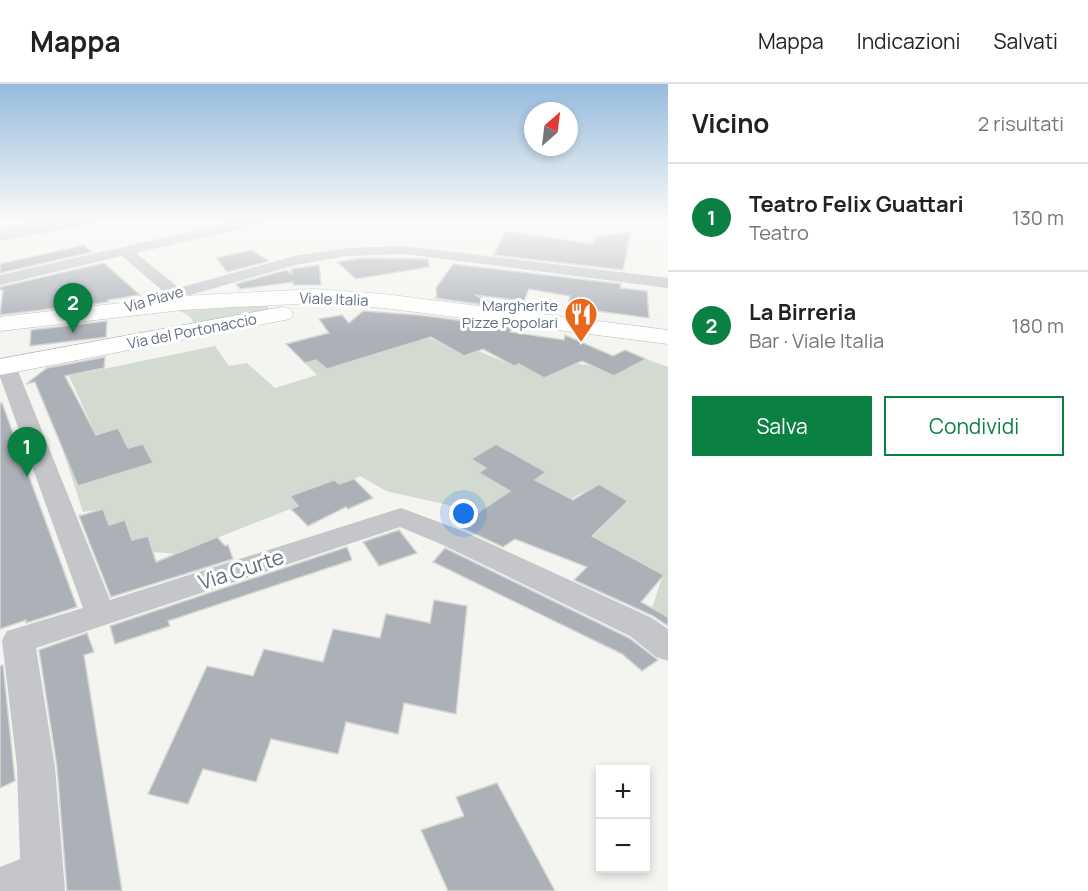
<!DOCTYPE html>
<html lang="it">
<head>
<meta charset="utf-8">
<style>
  body { margin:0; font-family:Manrope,sans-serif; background:#f2f2f2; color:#222 }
  .controls { position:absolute; right:18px; bottom:18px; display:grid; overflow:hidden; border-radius:0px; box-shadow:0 3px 9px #0003 }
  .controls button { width:54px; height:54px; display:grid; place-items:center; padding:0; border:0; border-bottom:2px solid #e0e0e0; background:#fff; color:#222; font:30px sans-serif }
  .compass { position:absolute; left:524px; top:18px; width:54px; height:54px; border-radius:50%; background:#fff; box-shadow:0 3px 9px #0003; rotate:28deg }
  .you { position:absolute; left:464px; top:430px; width:21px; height:21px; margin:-15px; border:4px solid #fff; border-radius:50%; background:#1a73e8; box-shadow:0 0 0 9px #1a73e833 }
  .badge { display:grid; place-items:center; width:39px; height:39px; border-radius:50%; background:#0b8043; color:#fff; font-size:20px; font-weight:700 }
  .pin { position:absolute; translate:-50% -50px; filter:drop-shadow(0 2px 3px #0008) }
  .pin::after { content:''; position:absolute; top:32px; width:21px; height:18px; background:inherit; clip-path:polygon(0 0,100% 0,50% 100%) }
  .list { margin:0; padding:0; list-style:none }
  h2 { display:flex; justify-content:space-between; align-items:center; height:78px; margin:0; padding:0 24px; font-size:26px }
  h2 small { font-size:20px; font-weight:400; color:#767676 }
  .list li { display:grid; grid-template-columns:39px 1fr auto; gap:18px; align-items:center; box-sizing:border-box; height:108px; padding:0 24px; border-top:2px solid #e0e0e0 }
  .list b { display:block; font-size:22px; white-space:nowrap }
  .list p { margin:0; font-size:20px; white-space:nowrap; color:#767676 }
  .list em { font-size:20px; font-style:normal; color:#767676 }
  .actions { display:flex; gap:12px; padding:18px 24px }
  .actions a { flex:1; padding:14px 0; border:2px solid #0b8043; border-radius:0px; text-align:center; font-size:21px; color:#0b8043 }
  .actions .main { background:#0b8043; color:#fff }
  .map { position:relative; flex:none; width:668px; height:807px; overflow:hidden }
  header { display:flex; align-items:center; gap:36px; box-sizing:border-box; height:84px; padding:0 30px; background:#fff; border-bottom:2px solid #e0e0e0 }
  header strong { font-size:28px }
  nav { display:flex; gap:33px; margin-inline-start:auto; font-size:21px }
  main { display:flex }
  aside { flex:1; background:#fff }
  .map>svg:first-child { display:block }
</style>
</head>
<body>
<header>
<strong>Mappa</strong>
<nav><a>Mappa</a><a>Indicazioni</a><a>Salvati</a></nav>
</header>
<main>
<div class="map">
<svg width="668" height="807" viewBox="0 0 668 807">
  <rect width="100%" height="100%" fill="#f4f4f0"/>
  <!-- green -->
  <g fill="#d3dbd1">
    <path d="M264,219l4,3v3l-4,2 -70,14c-2,-10 -11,-13 -20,-15z"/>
    <path d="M430,254l33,18 15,-5 36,15 20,-8 59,8 21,10 32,-17 22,8v257l-17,-13 12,-36 -70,-39 35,-34 -29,-18 -38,20 -34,-21 -48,29 -93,-21 -26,-15 -52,26 -132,52 -23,-2 -5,-16 -16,4 -7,-19 -16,4 -6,-16 -20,3 -24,-74 34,-10 -24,-52 146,-30 14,20 18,-3 28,25 42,-13 -12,-12 22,-6 62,-8z"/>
  </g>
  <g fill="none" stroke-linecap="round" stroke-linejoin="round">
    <!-- river -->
    <path fill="#bcc5cc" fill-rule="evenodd" d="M43,136h51l-3,4 -7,2 -84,15v-14z"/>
  </g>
  <!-- building -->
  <g fill="#acb1b8" stroke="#d5d5d3" stroke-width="1.5">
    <path d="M505,147l87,13 4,-7 35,-6 -8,39 -129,-15z"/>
    <path d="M84,161l8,7 -92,21v-9z"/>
    <path d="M251,166l18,11 -42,11 -11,-14z"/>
    <path d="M362,174l66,1 1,8 -73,12 -19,-17z"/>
    <path d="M104,179l36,32 -32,5v2l-108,13 3,-25h-3v-3z"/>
    <path d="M453,180l168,20 -1,4 27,3 2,27 -81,-11 2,-11 -41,-7 -5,12 -49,-6 26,12 -67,-9 3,-1 -1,-9z"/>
    <path d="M319,181l2,20h-28v-3l-53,7 -4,-5 50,-14 6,4 -1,-5z"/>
    <path d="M363,227l55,4 95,12 -3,5 54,8 1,-5 48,21 12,-6 21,9 -32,17 -32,-15 -38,17 -25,-14 -5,2 -31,-17 -19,7 -33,-19 -104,32 -11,-9 -11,3 -19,-19 43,-11 -10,-14 23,-4 7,8z"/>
    <path d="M107,237l-1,16 -76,9 1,-16z"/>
    <path d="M105,273l-1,11 -39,8 31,59 22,-7 10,20 15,-4 10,19 -75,23 -43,-104 -9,2 21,-16z"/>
    <path d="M0,319h2l75,204 -51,16v-3l-26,9z"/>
    <path d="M496,360l50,28 -11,8 38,20 26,-16 29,17 -36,35 72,39 -23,27 27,15v9l-15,-10 -79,-36 13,-13 -72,-28 -12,8 -41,-19 3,-3 -4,-1 49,-33 -31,-18 7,-5 -15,-9z"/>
    <path d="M354,395l19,19 -25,11 -2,-2 -38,19 -17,-17 7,-3 -8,-10 44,-16 5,4z"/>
    <path d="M103,425l6,16 16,-5 7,20 16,-4 8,26 61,-25 8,9 3,-1 5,14 -122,38 -32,-81z"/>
    <path d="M399,446l18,23 -38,13 -16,-24z"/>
    <path d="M347,463l5,13 -184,61 2,5 -55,18 -5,-18z"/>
    <path d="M445,464l184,90 29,22 -16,11 -20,-17 -189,-92z"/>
    <path d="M434,516l33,6 -11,108 -52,-11 -6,31 -52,-12 -8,32 -67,-15 -15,43 -53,-13 -15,35 -40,-10 59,-128 46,10 11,-27 59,13 10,-33 47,9 6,-24 44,9z"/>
    <path d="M87,549l7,19 -10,3 38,236h-55l-10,-124 -18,-117z"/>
    <path d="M3,581l12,116 -15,7v-122z"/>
    <path d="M497,699l58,108h-107l-27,-61 43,-14 -8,-19z"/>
  </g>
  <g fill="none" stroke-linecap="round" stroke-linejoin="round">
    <defs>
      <g id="primary">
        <path d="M314,205l70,5 284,36v14l-284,-36 -70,-5 -132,7 -182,21v-14l182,-21z"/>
        <path d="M282,223l8,2 3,5 -3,5 -290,56v-16z"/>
      </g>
    </defs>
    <!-- primary casing -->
    <use href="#primary" stroke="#b4b7bc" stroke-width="1"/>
    <!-- minor -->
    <g fill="#c4c6ca" fill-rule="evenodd">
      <path d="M242,136h25l-1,3 -130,30 43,35 115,-32 53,-8 58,-2 263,32v10l-263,-34 -58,2 -51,9 -110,31 5,7 -3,4h-12l-5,-7 -51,14 -6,-1 -3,-4 3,-4 50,-13 -42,-36 -122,29v-10z"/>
      <path d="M6,276l7,2 3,4 94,234 291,-92 62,23 189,87 16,11v32l-12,-4 -26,-21 -187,-91 -43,-18 -364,121 19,119 10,124h-65v-24l20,-8 -3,-92 -15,-127 5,-9 76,-23 -83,-231v-15z"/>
    </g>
    <!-- primary -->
    <use href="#primary" fill="#fff" fill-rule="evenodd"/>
  </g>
  <!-- sky -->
  <linearGradient id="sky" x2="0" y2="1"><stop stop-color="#96bbdd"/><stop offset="0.55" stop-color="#fafaf8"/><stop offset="1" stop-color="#fafaf8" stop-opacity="0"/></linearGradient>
  <rect width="668" height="249" fill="url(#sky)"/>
  <!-- icons -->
  <defs>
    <symbol id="restaurant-pin" viewBox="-11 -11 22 30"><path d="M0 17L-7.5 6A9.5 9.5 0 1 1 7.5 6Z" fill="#e9681b" stroke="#fff"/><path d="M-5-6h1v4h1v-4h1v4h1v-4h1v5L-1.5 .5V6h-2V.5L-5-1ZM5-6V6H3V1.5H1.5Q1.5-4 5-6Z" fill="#fff"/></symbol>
  </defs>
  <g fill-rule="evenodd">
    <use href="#restaurant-pin" x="562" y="211" width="38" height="52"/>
  </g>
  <g text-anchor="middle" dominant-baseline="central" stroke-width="6" stroke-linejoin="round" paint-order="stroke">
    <!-- far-street labels -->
    <g font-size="15" fill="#626f82" stroke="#fff">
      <text transform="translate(154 215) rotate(-16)">Via Piave</text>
      <text transform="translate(334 215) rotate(2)">Viale Italia</text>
      <text transform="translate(192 247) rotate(-11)">Via del Portonaccio</text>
    </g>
    <!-- far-poi labels -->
    <g font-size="15" fill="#626f82" stroke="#fff" text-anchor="end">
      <text x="558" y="221">Margherite<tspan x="558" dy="17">Pizze Popolari</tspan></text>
    </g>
    <!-- near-street labels -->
    <g font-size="21" fill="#626f82" stroke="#fff">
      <text transform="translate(241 485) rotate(-18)">Via Curte</text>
    </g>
  </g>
</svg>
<div class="controls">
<button>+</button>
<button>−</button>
</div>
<svg class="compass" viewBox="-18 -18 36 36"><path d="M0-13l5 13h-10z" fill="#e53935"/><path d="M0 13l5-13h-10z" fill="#767676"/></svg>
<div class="you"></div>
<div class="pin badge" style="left:27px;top:393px">1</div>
<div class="pin badge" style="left:73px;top:249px">2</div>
</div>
<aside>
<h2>Vicino<small>2 risultati</small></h2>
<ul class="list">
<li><span class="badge">1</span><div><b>Teatro Felix Guattari</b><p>Teatro</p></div><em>130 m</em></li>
<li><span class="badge">2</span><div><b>La Birreria</b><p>Bar · Viale Italia</p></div><em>180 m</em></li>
</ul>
<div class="actions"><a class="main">Salva</a><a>Condividi</a></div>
</aside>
</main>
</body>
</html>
